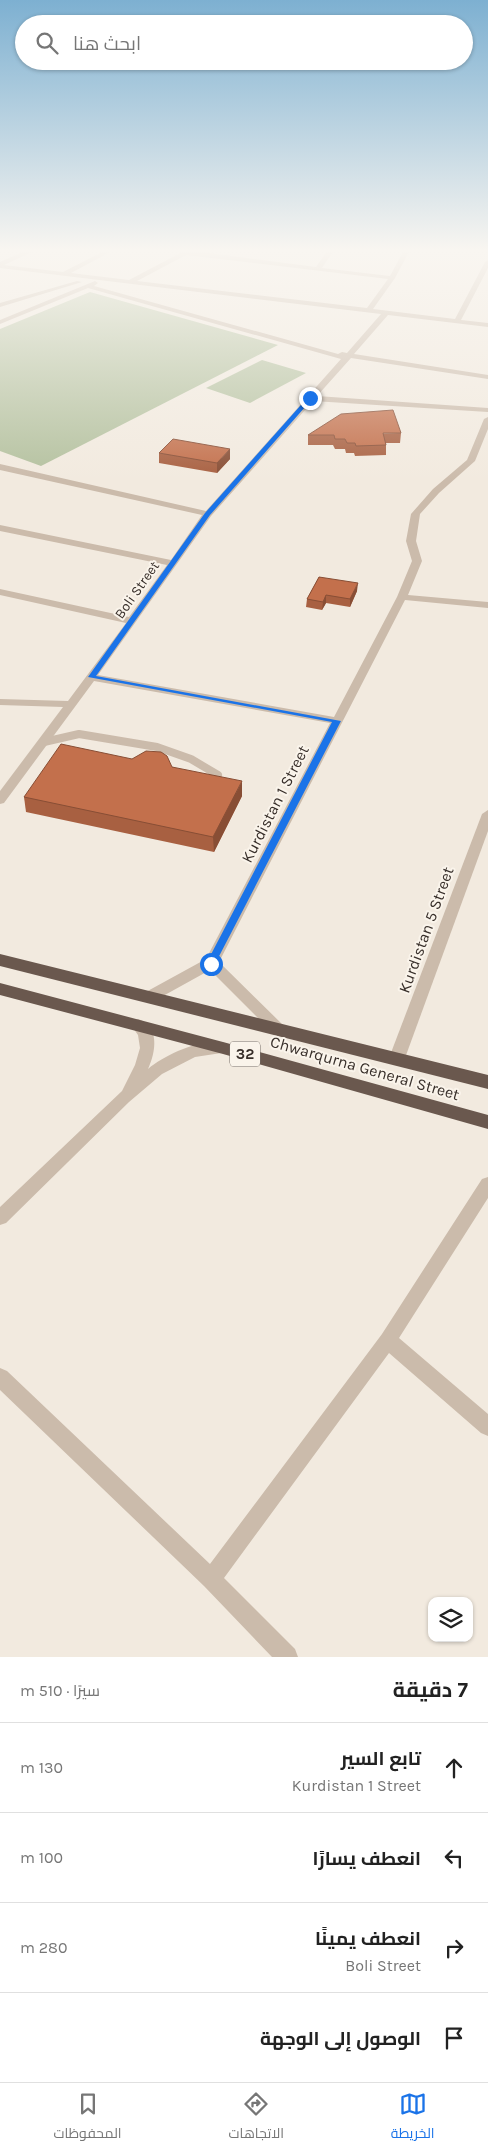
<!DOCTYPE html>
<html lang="ar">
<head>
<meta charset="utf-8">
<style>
  body { margin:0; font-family:Karla,Cairo,sans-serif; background:#f2f2f2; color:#222; direction:rtl }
  .controls { position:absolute; right:15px; bottom:15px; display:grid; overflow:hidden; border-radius:10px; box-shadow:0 1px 4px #0004 }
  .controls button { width:45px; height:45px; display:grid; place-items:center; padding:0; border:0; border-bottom:1px solid #e0e0e0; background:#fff; color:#222; font:25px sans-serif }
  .stop { position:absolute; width:15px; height:15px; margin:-11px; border:4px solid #1a73e8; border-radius:50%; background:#fff }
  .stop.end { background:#1a73e8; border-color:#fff; box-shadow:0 1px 5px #0008 }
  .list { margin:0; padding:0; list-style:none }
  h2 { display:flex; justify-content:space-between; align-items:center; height:65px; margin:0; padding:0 20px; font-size:21px }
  h2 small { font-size:16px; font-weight:400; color:#767676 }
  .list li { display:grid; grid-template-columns:32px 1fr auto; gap:15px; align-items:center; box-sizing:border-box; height:90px; padding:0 20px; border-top:1px solid #e0e0e0 }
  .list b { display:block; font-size:19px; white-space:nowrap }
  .list p { margin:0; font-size:16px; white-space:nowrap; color:#767676 }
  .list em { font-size:16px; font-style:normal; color:#767676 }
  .icon { flex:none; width:28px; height:28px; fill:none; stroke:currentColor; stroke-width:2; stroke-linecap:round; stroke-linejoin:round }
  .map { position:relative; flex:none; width:488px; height:1657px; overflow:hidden; direction:ltr }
  .search { position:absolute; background:#fff; box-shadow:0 1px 4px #0004; left:15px; right:15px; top:15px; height:55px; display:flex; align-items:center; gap:12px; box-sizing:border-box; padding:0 18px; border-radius:28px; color:#767676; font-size:19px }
  .sheet { height:425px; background:#fff }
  nav { display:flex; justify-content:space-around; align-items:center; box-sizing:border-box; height:70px; border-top:1px solid #e0e0e0; background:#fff; font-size:14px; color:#767676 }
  nav a { display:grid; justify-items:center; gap:2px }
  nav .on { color:#1a73e8 }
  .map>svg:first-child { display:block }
</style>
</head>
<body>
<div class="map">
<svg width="488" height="1657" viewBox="0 0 488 1657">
  <rect width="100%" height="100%" fill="#f2eadf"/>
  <!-- green -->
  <g fill="#b4c19f">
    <path d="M90,292l188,53 -237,121 -41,-15v-122z"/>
    <path d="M262,360l44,13 -56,30 -44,-15z"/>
  </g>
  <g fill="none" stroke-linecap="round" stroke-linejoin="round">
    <!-- service -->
    <path stroke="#cbbbab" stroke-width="8" d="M44,742l35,-8 78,13 34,12 27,16"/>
    <!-- minor -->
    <g fill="#cbbbab" fill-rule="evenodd">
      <path d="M27,250h9l-32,15 59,7 43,-22h8l-43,23 58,7 57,-30 130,17 12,-17h6l-12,18 68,8 14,-26h6l-15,28 -22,31 82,10 30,-57 3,-2v8l-27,52 27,3v4l-100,-12 -34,39 134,21v4l-137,-21 -34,38 171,12v4l-175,-11 -102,115 -113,159 236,42 63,-120 15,-36 -6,-20 5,-27 22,-25 34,-29 17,-41 4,-2v12l-13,32 -36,32 -19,21 -4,27 6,20 -14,34 80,7v6l-83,-8 -186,362 65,64 2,4 -2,4 -5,2 -5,-2 -64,-64 -56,31 -5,1 -5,-1 -2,-4 2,-4 62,-34 124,-236 -236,-42 -90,122 -4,1v-13l63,-84 -63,-2v-6l68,2 58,-78 -126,-28v-6l129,28 38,-52 -167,-34v-6l171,35 31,-45 -202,-45v-6l206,47 135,-152 -253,-71 -88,36v-4l95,-39 3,2 -4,3 244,68 4,-2 5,1 34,-39 -381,-46v-6zM186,255l202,24 -21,29 -230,-27z"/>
      <path d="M77,281l5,1 -82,25v-4z"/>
      <path d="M488,810v21l-83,227 -3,4 -5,2 -5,-2 -3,-4 93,-244z"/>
      <path d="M138,1019c22,7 18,33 10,50 18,-15 57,-33 80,-25l2,4 -2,4 -33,5 -33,17 -33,28 -123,121 -6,2v-18l122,-116 13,-26 5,-17 -2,-13 -7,-10 2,-4z"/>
      <path d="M488,1177v21l-89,140 89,76v22l-7,-3 -92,-80 -165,225 71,71 3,8h-26l-68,-71 -204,-196v-22l7,3 203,193 172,-230 100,-155z"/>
    </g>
    <!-- trunk -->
    <g fill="#6a584e" fill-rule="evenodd">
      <path d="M0,954l488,121v14l-488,-123z"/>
      <path d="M0,983l223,59 265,73v14l-265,-75 -223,-59z"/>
    </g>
  </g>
  <!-- wall -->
  <g fill="#a86041">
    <path d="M401,433l-1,10h-14v12l-31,1 -1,-3h-8l-1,-4h-10l-2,-4h-25v-10z"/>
    <path d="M159,453l71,6 -13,14 -58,-10z"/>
    <path d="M319,577l38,14 -7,16 -24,-4 -4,7 -16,-3 1,-8z"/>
    <path d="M172,767l70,29 -28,56 -188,-40 -2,-15z"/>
  </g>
  <!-- shaded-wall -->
  <g fill="#884e35">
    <path d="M230,449v10l-13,14v-10z"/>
    <path d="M358,583l-1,8 -7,16v-8z"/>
    <path d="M326,595v8l-4,7 1,-8z"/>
    <path d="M242,781v15l-28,56 -1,-15z"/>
  </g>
  <!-- building -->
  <g fill="#c3704c" stroke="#884e35">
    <path d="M393,410l8,23h-18l3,12 -30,1 -1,-3h-8l-2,-4h-10l-1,-4h-26l33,-21z"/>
    <path d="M173,439l57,10 -13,14 -58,-10z"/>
    <path d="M319,577l39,6 -8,16 -24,-4 -3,7 -16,-3z"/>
    <path d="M61,744l71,15 14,-8 15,1 6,4 5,11 70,14 -29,56 -189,-40z"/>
  </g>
  <!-- sky -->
  <linearGradient id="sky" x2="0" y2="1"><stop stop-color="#7db0d1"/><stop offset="0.52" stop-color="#f9f6f1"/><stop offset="1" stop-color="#f9f6f1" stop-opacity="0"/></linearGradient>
  <rect width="488" height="482" fill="url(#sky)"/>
  <!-- route -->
  <path fill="#1a73e8" d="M308,397l5,1 -103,117 -114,161 245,45 -126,243 -4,3 -5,-3 126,-242 -244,-45 117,-164z"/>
  <g text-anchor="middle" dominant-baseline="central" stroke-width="4" stroke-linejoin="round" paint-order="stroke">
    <!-- far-street labels -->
    <g font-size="14" fill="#382f2a" stroke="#faf4eb">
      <text transform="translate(137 590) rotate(-55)">Boli Street</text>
    </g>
    <!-- shield labels -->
    <rect fill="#faf4eb" stroke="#726a64" stroke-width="1" x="230" y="1041.5" width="30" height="25" rx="4"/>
    <g font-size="15" font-weight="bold" fill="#382f2a">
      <text x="245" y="1054">32</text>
    </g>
    <!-- street labels -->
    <g font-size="16" fill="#382f2a" stroke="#faf4eb">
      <text transform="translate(275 804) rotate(-63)">Kurdistan 1 Street</text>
      <text transform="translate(426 930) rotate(-70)">Kurdistan 5 Street</text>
      <text transform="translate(365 1068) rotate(16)">Chwarqurna General Street</text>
    </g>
  </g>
</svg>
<div class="controls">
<button><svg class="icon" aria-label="layers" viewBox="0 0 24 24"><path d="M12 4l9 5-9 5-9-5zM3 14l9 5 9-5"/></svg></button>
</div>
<div class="stop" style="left:211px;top:964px"></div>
<div class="stop end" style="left:310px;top:398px"></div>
<div class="search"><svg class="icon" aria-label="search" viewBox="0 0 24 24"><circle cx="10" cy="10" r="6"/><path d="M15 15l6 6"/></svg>ابحث هنا</div>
</div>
<section class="sheet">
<h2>7 دقيقة<small>سيرًا · 510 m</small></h2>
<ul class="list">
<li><svg class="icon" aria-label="ahead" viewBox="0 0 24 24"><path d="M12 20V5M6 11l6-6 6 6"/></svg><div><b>تابع السير</b><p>Kurdistan 1 Street</p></div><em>130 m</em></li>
<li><svg class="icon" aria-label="left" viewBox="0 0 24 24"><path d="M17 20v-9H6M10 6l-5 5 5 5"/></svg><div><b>انعطف يسارًا</b></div><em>100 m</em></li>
<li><svg class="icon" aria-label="right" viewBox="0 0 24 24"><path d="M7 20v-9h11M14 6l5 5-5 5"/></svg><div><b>انعطف يمينًا</b><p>Boli Street</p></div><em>280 m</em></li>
<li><svg class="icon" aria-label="arrive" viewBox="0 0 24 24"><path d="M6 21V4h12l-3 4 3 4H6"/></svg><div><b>الوصول إلى الوجهة</b></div></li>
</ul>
</section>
<nav>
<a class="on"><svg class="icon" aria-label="map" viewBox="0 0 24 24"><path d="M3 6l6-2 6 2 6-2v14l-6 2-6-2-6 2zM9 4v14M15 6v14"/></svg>الخريطة</a>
<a><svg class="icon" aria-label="directions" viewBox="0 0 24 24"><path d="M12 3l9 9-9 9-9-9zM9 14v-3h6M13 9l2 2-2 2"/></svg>الاتجاهات</a>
<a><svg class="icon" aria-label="saved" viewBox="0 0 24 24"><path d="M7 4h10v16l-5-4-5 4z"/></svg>المحفوظات</a>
</nav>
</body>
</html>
